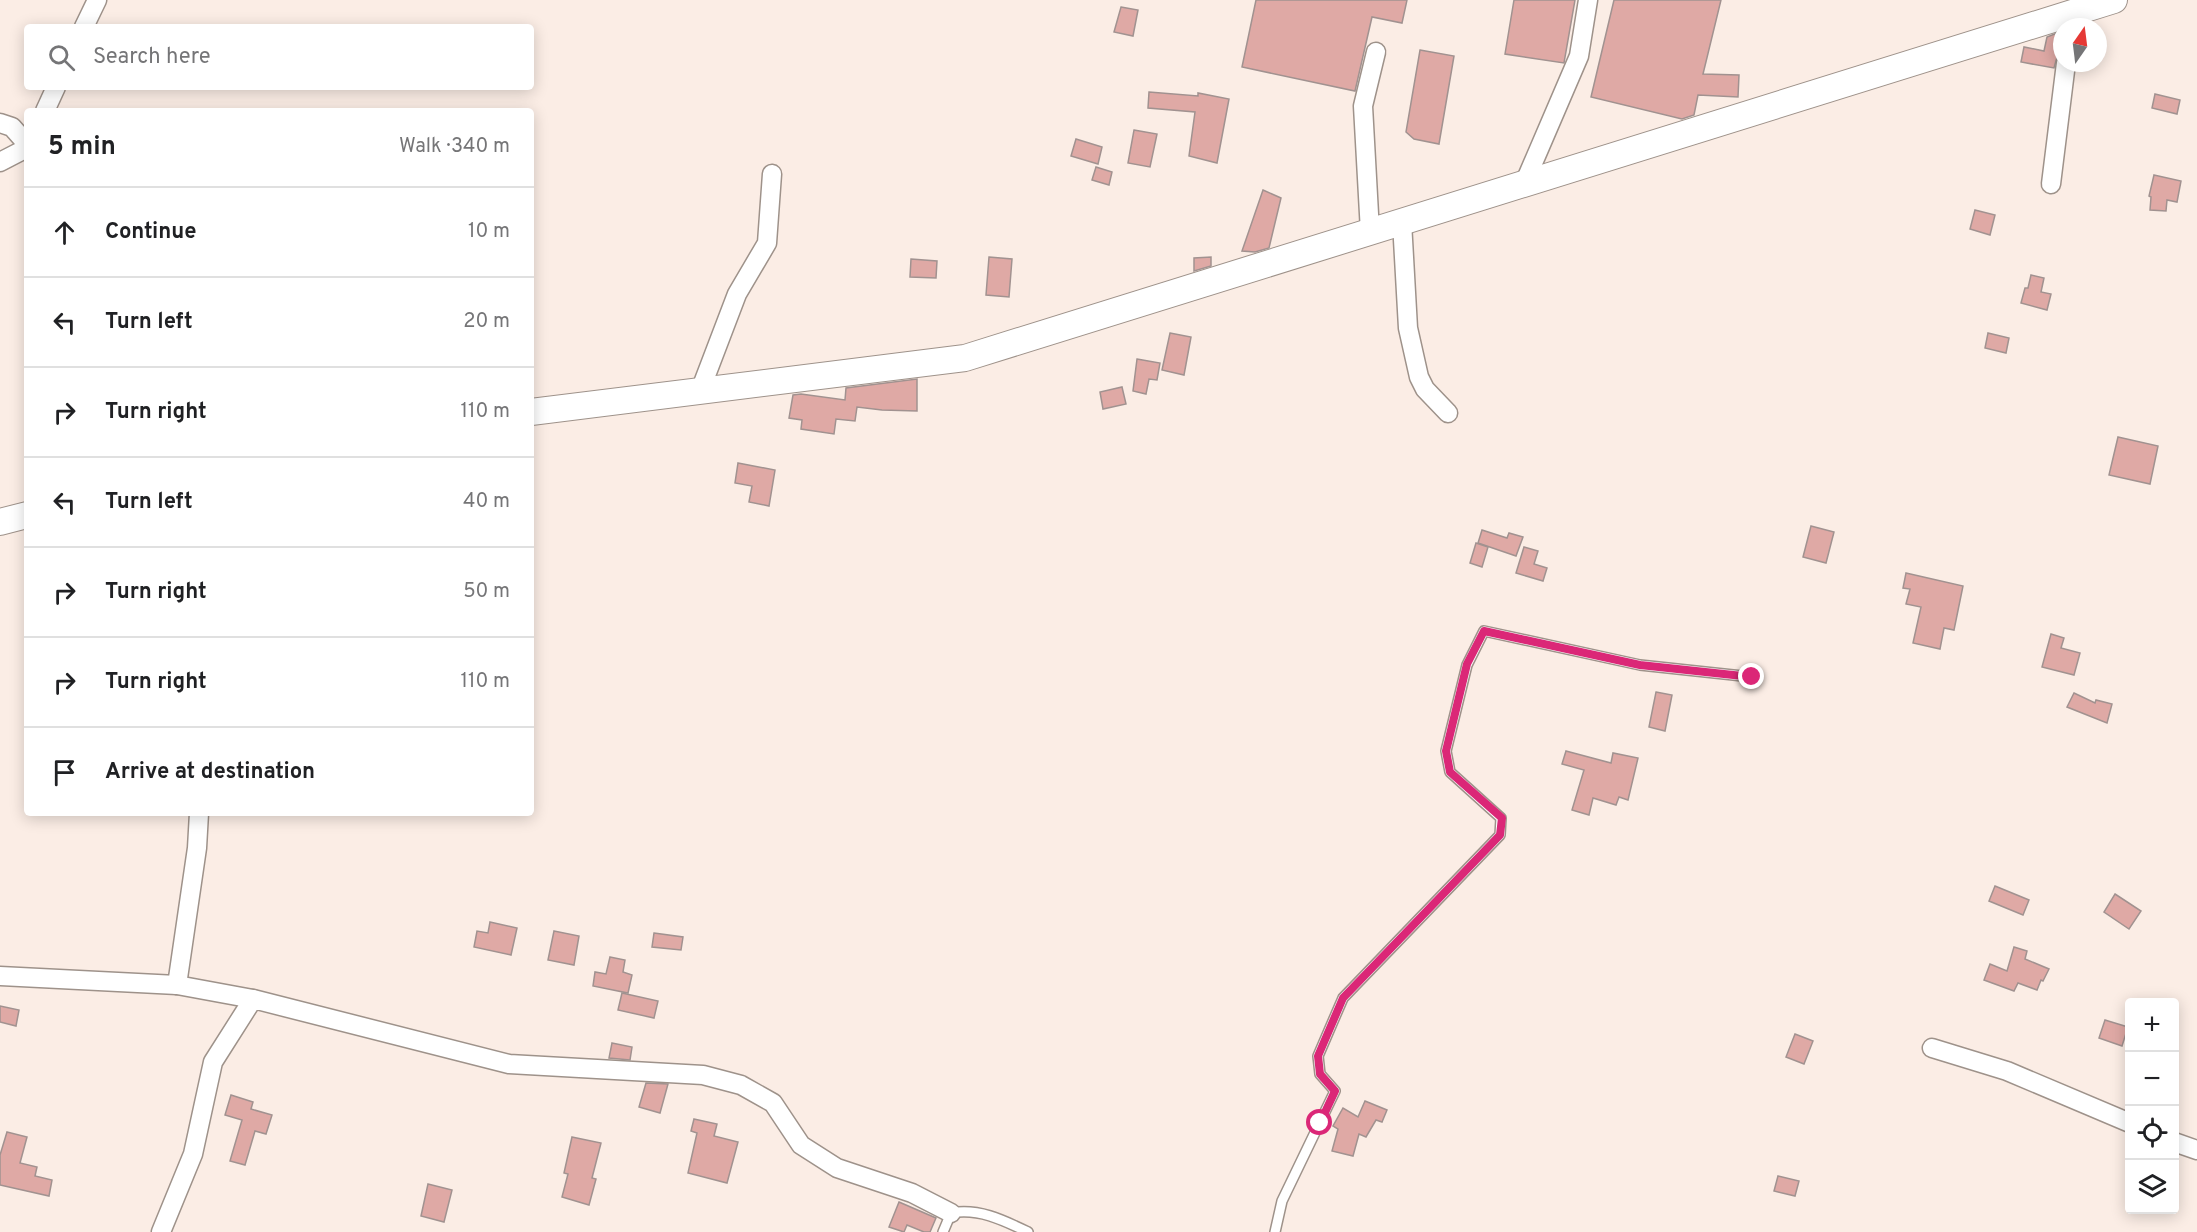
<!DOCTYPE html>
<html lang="en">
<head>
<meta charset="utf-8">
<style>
  body { margin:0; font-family:Overpass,sans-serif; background:#f2f2f2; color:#202124 }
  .controls { position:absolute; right:18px; bottom:18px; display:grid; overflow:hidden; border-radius:6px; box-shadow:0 3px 15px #0003 }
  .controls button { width:54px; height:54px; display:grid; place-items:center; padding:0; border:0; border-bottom:2px solid #e0e0e0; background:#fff; color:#202124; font:30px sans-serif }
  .compass { position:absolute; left:2053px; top:18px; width:54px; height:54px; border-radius:50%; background:#fff; box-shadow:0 3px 15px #0003; rotate:14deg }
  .stop { position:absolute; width:18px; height:18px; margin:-14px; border:4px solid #db2777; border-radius:50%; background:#fff }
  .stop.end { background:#db2777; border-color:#fff; box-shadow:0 2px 6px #0008 }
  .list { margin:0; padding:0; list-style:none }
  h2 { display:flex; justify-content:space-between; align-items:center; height:78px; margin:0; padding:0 24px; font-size:26px }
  h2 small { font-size:20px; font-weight:400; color:#757577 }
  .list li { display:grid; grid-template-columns:39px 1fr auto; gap:18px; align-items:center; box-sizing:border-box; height:90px; padding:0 24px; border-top:2px solid #e0e0e0 }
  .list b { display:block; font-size:22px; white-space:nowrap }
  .list em { font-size:20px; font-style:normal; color:#757577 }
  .icon { flex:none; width:33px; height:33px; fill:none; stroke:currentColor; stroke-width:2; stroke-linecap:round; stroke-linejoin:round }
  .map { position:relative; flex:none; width:2197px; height:1232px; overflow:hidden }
  .search { position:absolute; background:#fff; box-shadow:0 3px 15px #0003; left:24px; top:24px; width:510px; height:66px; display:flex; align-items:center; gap:15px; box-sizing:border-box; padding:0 21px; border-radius:6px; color:#757577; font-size:22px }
  .panel { position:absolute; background:#fff; box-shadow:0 3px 15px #0003; left:24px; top:108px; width:510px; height:708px; border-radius:6px }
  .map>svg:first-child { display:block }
</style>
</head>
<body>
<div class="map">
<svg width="2197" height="1232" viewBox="0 0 2197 1232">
  <rect width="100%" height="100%" fill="#fbede5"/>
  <!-- building -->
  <g fill="#dfa9a5" stroke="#a19290" stroke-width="1.5">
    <path d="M1256,0h151l-5,23 -30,-6 -17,74 -113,-24z"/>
    <path d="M1514,0h61l-11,63 -59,-9z"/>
    <path d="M1614,0h107l-18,74 36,1 -1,22 -40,-2 -4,20 -12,4 -91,-22z"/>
    <path d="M1121,7l17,3 -5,26 -19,-4z"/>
    <path d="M2057,33l5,2v4l-8,29 -33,-6 3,-15 20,4 3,-14z"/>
    <path d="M1420,50l34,6 -15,88 -25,-5 -8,-7z"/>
    <path d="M1149,92l49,4v-3l31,6 -12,64 -28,-7 6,-44 -47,-4z"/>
    <path d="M2155,94l25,6 -3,14 -25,-6z"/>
    <path d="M1134,130l23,4 -7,33 -22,-4z"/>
    <path d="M1076,139l26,8 -4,17 -27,-8z"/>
    <path d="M1096,167l16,5 -3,13 -17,-5z"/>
    <path d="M2154,175l27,6 -4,21 -10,-2 -1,11 -16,-1 1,-13 -2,-1z"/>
    <path d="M1263,190l18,8 -12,50 -14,4 -13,-1z"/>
    <path d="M1975,210l20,5 -5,20 -20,-6z"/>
    <path d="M989,257l23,2 -3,38 -23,-2z"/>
    <path d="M1211,257v9l-17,5v-13z"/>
    <path d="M911,259l26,2 -1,17 -26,-1z"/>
    <path d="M2031,275l13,3 -3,14 10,2 -4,16 -26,-7 4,-15h3z"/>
    <path d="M1170,333l21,4 -7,38 -22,-5z"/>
    <path d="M1988,333l21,5 -3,15 -21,-5z"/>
    <path d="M1137,359l23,4 -3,17 -8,-1 -3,15 -13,-3z"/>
    <path d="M917,379v32l-35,-1 -25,-3 -2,14 -19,-2 -2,15 -33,-5 1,-9 -13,-2 4,-23 8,-1 44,6 1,-12z"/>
    <path d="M1122,387l4,17 -23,5 -3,-17z"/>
    <path d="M2118,437l40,9 -8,38 -41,-9z"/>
    <path d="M738,463l37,7 -6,36 -20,-4 3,-16 -17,-3z"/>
    <path d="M1811,526l23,6 -8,31 -23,-6z"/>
    <path d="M1482,530l25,8 2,-5 14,4 -7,19 -38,-13z"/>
    <path d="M1476,543l12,4 -6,20 -12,-4z"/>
    <path d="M1524,547l14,4 -4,13 13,4 -4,13 -27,-8z"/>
    <path d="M1906,573l57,13 -9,44 -10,-2 -4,21 -27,-6 8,-36 -15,-3 4,-15 -7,-1z"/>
    <path d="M2051,634l13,4 -3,10 19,5 -6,22 -32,-8z"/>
    <path d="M1656,692l16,3 -7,36 -16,-4z"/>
    <path d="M2074,693l21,10 1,-3 16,4 -5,19 -40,-16z"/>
    <path d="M1566,751l45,12 2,-10 25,5 -10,42 -9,-3 -3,8 -23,-7 -4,17 -17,-5 12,-40 -22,-6z"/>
    <path d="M1995,886l34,14 -6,15 -34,-14z"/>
    <path d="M2115,894l26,17 -12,18 -25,-17z"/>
    <path d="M490,922l27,6 -6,27 -37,-8 3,-16 11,2z"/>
    <path d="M554,931l25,5 -5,29 -26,-5z"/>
    <path d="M654,933l29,4 -2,13 -29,-3z"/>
    <path d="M2014,947l13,4 -2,8 24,10 -6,12 -2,-1 -4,10 -19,-7 -4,8 -30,-11 6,-16 17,7z"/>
    <path d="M610,957l15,3 -2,12 9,3 -4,18 -35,-7 2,-14 11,2z"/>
    <path d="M622,993l36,8 -4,17 -36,-8z"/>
    <path d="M0,1006l19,4 -3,16 -16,-4z"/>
    <path d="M2105,1020l23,7 -6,19 -23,-8z"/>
    <path d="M1795,1034l18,7 -9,23 -18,-7z"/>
    <path d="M612,1043l20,4 -2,13 -21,-2z"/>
    <path d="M646,1083l22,1 -8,29 -21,-6z"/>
    <path d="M231,1095l22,7 -2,7 21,6 -6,19 -11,-3 -10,34 -15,-4 12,-41 -17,-5z"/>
    <path d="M1365,1101l22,9 -5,12 -6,-2 -10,17 -7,-3 -6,22 -21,-5 6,-22 -5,-3 10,-18 15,9z"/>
    <path d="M694,1119l23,5 -3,12 24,6 -11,41 -39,-10 9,-40 -6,-2z"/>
    <path d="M7,1132l20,5 -7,26 17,4 -2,9 17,4 -3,16 -49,-11v-30z"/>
    <path d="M572,1137l29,6 -9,35 4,1 -7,26 -27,-8 6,-23 -4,-1z"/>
    <path d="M1778,1176l21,5 -4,15 -21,-5z"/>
    <path d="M428,1184l24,6 -8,32 -23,-6z"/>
    <path d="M899,1202l37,16 -6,14h-6l-17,-7 -3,7 -15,-5z"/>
  </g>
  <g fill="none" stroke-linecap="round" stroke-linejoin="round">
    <defs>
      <g id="lane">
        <path d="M943,1232l8,-19c28,-5 52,7 77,19"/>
        <path d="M1275,1232l7,-31 53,-110 -15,-17 -2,-18 25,-58 157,-163 1,-17 -51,-46 -4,-21 21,-86 17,-34 156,34 112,12"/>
      </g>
      <g id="street">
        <path d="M84,27l13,-27"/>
        <path d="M45,111l11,-24"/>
        <path d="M0,123l12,4 15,17"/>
        <path d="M0,162l27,-14"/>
        <path d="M1524,184l55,-128 9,-56"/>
        <path d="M2051,184l15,-121"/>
        <path d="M1402,222l6,106 11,49 6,12 23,24"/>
        <path d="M1370,232l-7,-126 13,-54"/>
        <path d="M700,391l37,-97 30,-51 5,-69"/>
        <path d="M0,976l177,9 76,14"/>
        <path d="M177,985l20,-137 2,-35"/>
        <path d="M1932,1048l75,23 123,52"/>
        <path d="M2174,1142l23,8"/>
        <path d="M161,1232l32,-78 20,-92 40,-63 256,65 194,11 38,10 32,18 28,42 36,23 75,25 39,20"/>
      </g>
      <g id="secondary">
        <path d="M531,412l434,-54 1149,-358"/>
        <path d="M0,522l27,-7"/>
      </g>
    </defs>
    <!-- lane casing -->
    <use href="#lane" stroke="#9e928a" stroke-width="12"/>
    <!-- street casing -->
    <use href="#street" stroke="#9e928a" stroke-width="21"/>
    <!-- secondary casing -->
    <use href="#secondary" stroke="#9e928a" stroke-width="28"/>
    <!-- lane -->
    <use href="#lane" stroke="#fff" stroke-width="9"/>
    <!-- street -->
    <use href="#street" stroke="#fff" stroke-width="18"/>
    <!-- secondary -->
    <use href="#secondary" stroke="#fff" stroke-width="26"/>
  </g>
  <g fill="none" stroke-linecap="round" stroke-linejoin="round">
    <!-- route -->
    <path stroke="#db2777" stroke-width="8" d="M1320,1123l15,-32 -15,-17 -2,-18 25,-58 157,-163 2,-17 -52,-46 -4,-21 21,-87 17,-33 156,34 112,12"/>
  </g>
</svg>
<div class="controls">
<button>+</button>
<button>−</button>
<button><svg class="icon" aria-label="locate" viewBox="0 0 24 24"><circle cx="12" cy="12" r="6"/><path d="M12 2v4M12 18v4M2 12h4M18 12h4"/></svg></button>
<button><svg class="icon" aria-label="layers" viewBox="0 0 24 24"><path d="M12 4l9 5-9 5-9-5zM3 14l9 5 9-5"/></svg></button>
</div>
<svg class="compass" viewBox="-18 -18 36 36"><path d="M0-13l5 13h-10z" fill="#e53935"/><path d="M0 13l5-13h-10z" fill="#757577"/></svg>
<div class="stop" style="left:1320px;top:1123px"></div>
<div class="stop end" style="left:1752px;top:677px"></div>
<div class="search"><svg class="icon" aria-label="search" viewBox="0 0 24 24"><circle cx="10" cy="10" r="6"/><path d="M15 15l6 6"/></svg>Search here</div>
<section class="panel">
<h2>5 min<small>Walk · 340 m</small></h2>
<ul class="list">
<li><svg class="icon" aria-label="ahead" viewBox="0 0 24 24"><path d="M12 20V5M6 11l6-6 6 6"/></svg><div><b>Continue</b></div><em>10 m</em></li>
<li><svg class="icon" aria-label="left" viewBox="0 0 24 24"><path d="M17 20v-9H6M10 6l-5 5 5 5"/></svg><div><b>Turn left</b></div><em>20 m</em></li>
<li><svg class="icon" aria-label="right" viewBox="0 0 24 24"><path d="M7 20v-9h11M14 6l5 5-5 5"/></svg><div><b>Turn right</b></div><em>110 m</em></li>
<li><svg class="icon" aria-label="left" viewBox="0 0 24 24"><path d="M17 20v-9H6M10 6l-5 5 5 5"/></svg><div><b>Turn left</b></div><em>40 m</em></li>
<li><svg class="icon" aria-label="right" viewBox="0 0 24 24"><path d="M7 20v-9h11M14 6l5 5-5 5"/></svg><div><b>Turn right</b></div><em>50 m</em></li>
<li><svg class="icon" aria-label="right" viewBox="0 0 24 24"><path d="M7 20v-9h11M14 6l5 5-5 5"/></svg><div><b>Turn right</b></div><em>110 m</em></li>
<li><svg class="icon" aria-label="arrive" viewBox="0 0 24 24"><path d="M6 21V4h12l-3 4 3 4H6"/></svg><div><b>Arrive at destination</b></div></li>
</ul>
</section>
</div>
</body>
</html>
